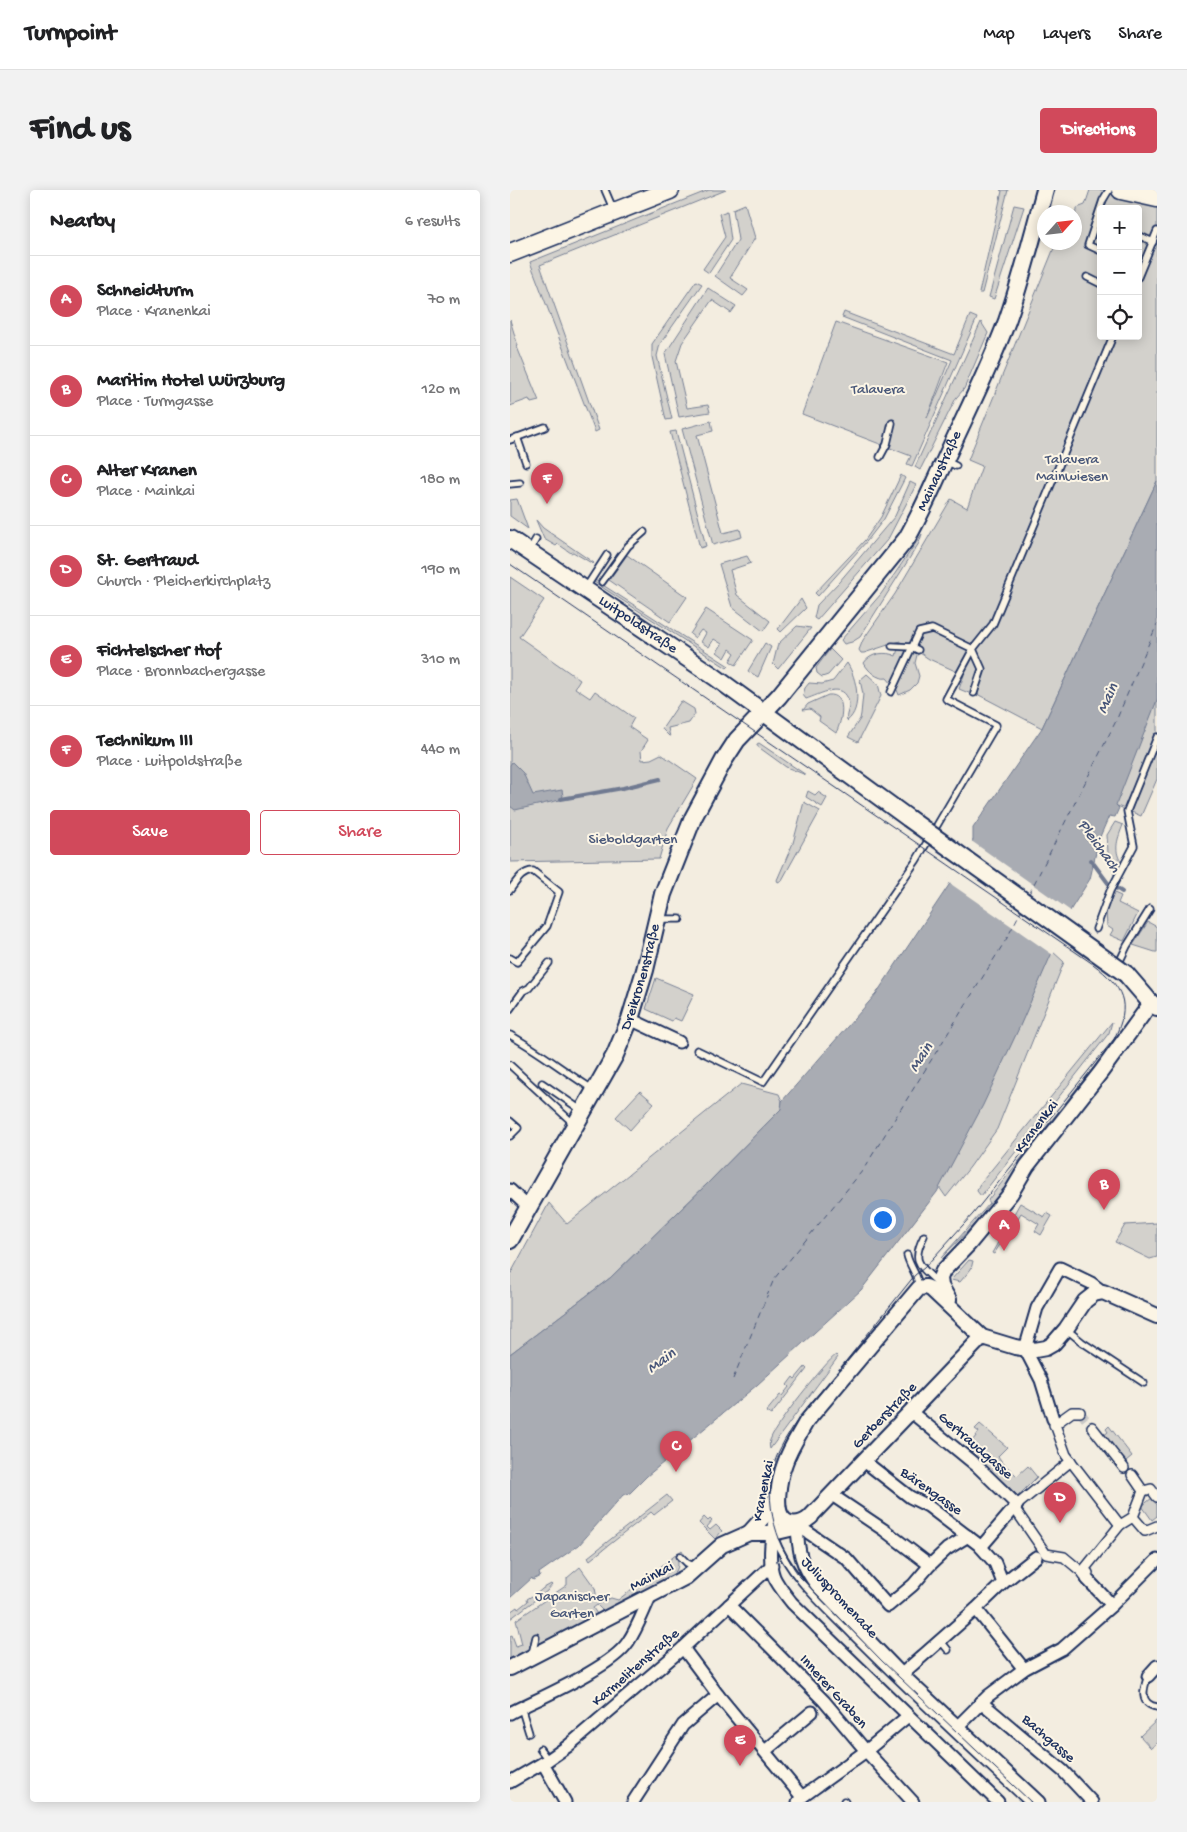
<!DOCTYPE html>
<html lang="en">
<head>
<meta charset="utf-8">
<style>
  body { margin:0; font-family:"Gochi Hand",sans-serif; background:#f2f2f2; color:#202124 }
  .controls { position:absolute; right:15px; top:15px; display:grid; overflow:hidden; border-radius:5px; box-shadow:0 2px 12px #0003 }
  .controls button { width:45px; height:45px; display:grid; place-items:center; padding:0; border:0; border-bottom:1px solid #e0e0e0; background:#fff; color:#202124; font:25px sans-serif }
  .compass { position:absolute; left:527px; top:15px; width:45px; height:45px; border-radius:50%; background:#fff; box-shadow:0 2px 12px #0003; rotate:63deg }
  .you { position:absolute; left:372px; top:1029px; width:18px; height:18px; margin:-12px; border:4px solid #fff; border-radius:50%; background:#1a73e8; box-shadow:0 0 0 8px #1a73e833 }
  .badge { display:grid; place-items:center; width:32px; height:32px; border-radius:50%; background:#d1495b; color:#fff; font-size:16px; font-weight:700 }
  .pin { position:absolute; translate:-50% -41px; filter:drop-shadow(0 1px 2px #0008) }
  .pin::after { content:''; position:absolute; top:26px; width:18px; height:15px; background:inherit; clip-path:polygon(0 0,100% 0,50% 100%) }
  .list { margin:0; padding:0; list-style:none }
  h2 { display:flex; justify-content:space-between; align-items:center; height:65px; margin:0; padding:0 20px; font-size:21px }
  h2 small { font-size:16px; font-weight:400; color:#757577 }
  .list li { display:grid; grid-template-columns:32px 1fr auto; gap:15px; align-items:center; box-sizing:border-box; height:90px; padding:0 20px; border-top:1px solid #e0e0e0 }
  .list b { display:block; font-size:19px; white-space:nowrap }
  .list p { margin:0; font-size:16px; white-space:nowrap; color:#757577 }
  .list em { font-size:16px; font-style:normal; color:#757577 }
  .actions { display:flex; gap:10px; padding:15px 20px }
  .actions a { flex:1; padding:11px 0; border:1px solid #d1495b; border-radius:5px; text-align:center; font-size:18px; color:#d1495b }
  .actions .main { background:#d1495b; color:#fff }
  .icon { flex:none; width:28px; height:28px; fill:none; stroke:currentColor; stroke-width:2; stroke-linecap:round; stroke-linejoin:round }
  .map { position:relative; flex:none; width:647px; height:1612px; overflow:hidden; border-radius:5px }
  header { display:flex; align-items:center; gap:30px; box-sizing:border-box; height:70px; padding:0 25px; background:#fff; border-bottom:1px solid #e0e0e0 }
  header strong { font-size:24px }
  nav { display:flex; gap:28px; margin-inline-start:auto; font-size:18px }
  .intro { display:flex; align-items:center; justify-content:space-between; box-sizing:border-box; height:120px; padding:0 30px }
  h1 { margin:0; font-size:35px }
  .button { padding:12px 22px; border-radius:5px; background:#d1495b; color:#fff; font-size:18px; font-weight:700 }
  main { display:flex; gap:30px; padding:0 30px }
  aside { flex:1; background:#fff; border-radius:5px; box-shadow:0 2px 12px #0003 }
  .map>svg:first-child { display:block }
</style>
</head>
<body>
<header>
<strong>Turnpoint</strong>
<nav><a>Map</a><a>Layers</a><a>Share</a></nav>
</header>
<div class="intro"><h1>Find us</h1><a class="button">Directions</a></div>
<main>
<aside>
<h2>Nearby<small>6 results</small></h2>
<ul class="list">
<li><span class="badge">A</span><div><b>Schneidturm</b><p>Place · Kranenkai</p></div><em>70 m</em></li>
<li><span class="badge">B</span><div><b>Maritim Hotel Würzburg</b><p>Place · Turmgasse</p></div><em>120 m</em></li>
<li><span class="badge">C</span><div><b>Alter Kranen</b><p>Place · Mainkai</p></div><em>180 m</em></li>
<li><span class="badge">D</span><div><b>St. Gertraud</b><p>Church · Pleicherkirchplatz</p></div><em>190 m</em></li>
<li><span class="badge">E</span><div><b>Fichtelscher Hof</b><p>Place · Bronnbachergasse</p></div><em>310 m</em></li>
<li><span class="badge">F</span><div><b>Technikum III</b><p>Place · Luitpoldstraße</p></div><em>440 m</em></li>
</ul>
<div class="actions"><a class="main">Save</a><a>Share</a></div>
</aside>
<div class="map">
<svg width="647" height="1612" viewBox="0 0 647 1612">
  <rect width="100%" height="100%" fill="#f3ede0"/>
  <filter id="ink" filterUnits="userSpaceOnUse"><feTurbulence type="fractalNoise" baseFrequency=".02" numOctaves="2"/><feDisplacementMap in="SourceGraphic" scale="10" xChannelSelector="R" yChannelSelector="G"/><feConvolveMatrix kernelMatrix="1 2 1 2 8 2 1 2 1" color-interpolation-filters="sRGB"/></filter>
  <g filter="url(#ink)">
    <!-- green -->
    <g fill="#d3d1cc" stroke="#778095" fill-rule="evenodd">
      <path d="M199,0h17l-186,75 59,165 -4,2 -65,-170z"/>
      <path d="M490,0h8l-26,103h-3l23,-102z"/>
      <path d="M580,0h67v291l-115,247 -65,-34 -1,2 -17,-7 5,-14 -35,-16 -9,-6 -3,2 -2,8 4,13 -2,7 -7,7 -11,5 -2,-5 -10,-12c-9,2 -19,-7 -23,-15 6,-10 22,-12 32,-7l4,-15 -36,12h-3l-2,-3 4,-10 32,-46 56,-95 16,9 15,-42 -14,-6 88,-217 18,-1 1,-28 2,-3v-3l8,-3zM591,19h37v127h-37z"/>
      <path d="M235,14l10,34 -25,40 18,12 -5,6 -28,-20 23,-36 -5,-31z"/>
      <path d="M504,15l10,2 -30,92 -5,-2z"/>
      <path d="M217,21l4,29 -22,33 -6,-4 22,-32 -6,-23z"/>
      <path d="M186,91l6,3 -42,60 -3,12 15,63 -6,1 -14,-63v-13z"/>
      <path d="M198,98l28,18 -5,7 -19,-13 -30,43 -6,18 11,47 21,-3 2,7 -31,5 -14,-63z"/>
      <path d="M334,122l110,42 16,-39 7,3 -65,148 -5,-2 4,-8 -109,-42 34,-92 112,40 -21,56 25,-58 -110,-43z"/>
      <path d="M0,130l8,26 -1,1 22,54 -8,2 -2,-4 -19,7z"/>
      <path d="M471,132l7,11 -24,56 -8,9 -36,72 -5,-3z"/>
      <path d="M201,231l2,10 -16,4 26,98 17,-4 2,8 -29,8 -31,-116z"/>
      <path d="M166,241l30,115 -6,2 -30,-116z"/>
      <path d="M391,285l4,3 -21,41 -17,22 -49,55 -3,-3 50,-53 16,-23z"/>
      <path d="M400,292l6,3 -28,54 -71,81 -3,-2 3,-13 22,-23 56,-66z"/>
      <path d="M7,309l11,30 -18,-13v-16z"/>
      <path d="M26,330l7,8 51,35 -1,1 -20,-12 -2,1 -13,-9 -2,2 -12,-7z"/>
      <path d="M412,344l-3,9 -59,94 -8,5 -8,2 -3,-4 40,-46z"/>
      <path d="M117,365l60,42 -17,25 -61,-42z"/>
      <path d="M237,366l4,7 -21,7 7,25 33,26 -7,10 -31,-24 -13,-43z"/>
      <path d="M0,387l34,23 -25,37 61,43 -5,8 15,10 5,-7 39,27 -5,9 19,13 -7,11 1,9 9,-1 10,-5 36,25 -29,49 -9,31 -149,3z"/>
      <path d="M85,390l134,86 -2,2 -133,-86z"/>
      <path d="M291,409l5,9 -25,24 -3,-3z"/>
      <path d="M196,419l47,31 -17,25 -6,-4 5,-8 -5,-4 -5,9 -8,-6 5,-8 -8,-5 -5,8 -8,-5 5,-9 -5,-3 -6,8 -5,-4z"/>
      <path d="M287,436l14,2 -33,41 -5,-5 5,-20z"/>
      <path d="M255,453l6,4 -13,30 -10,-6z"/>
      <path d="M320,459l11,11 -13,15 -6,2 -5,-4 -1,-5z"/>
      <path d="M337,473c10,15 16,46 0,58 -2,-6 3,-12 2,-18 -4,-24 -30,-8 -43,-4l-3,-4 2,-7 4,-5 13,1 11,-3z"/>
      <path d="M357,484l11,10 3,12 -23,46 -10,-5 12,-18 1,-5 2,-20 -3,-14z"/>
      <path d="M318,505c20,-2 14,26 8,38l-17,-12 1,-4 -10,-8 -7,1 5,-6z"/>
      <path d="M647,509v80l-16,37 -26,-11z"/>
      <path d="M171,511l13,8 1,5 -6,9 -21,5 2,9 -8,-8z"/>
      <path d="M249,553l47,32 -20,-8 -29,-21v-2z"/>
      <path d="M298,601l7,4 3,-3 9,6 -5,9 -16,-10z"/>
      <path d="M294,612l16,9 -38,69 -4,2 -1,-2 16,-37z"/>
      <path d="M605,632l8,3c-5,13 -10,24 -2,37l-6,16 -7,-25 -1,-18z"/>
      <path d="M602,702l9,4 -3,7 20,10 -14,28 -14,-6 3,-5 -6,-4 -1,-15z"/>
      <path d="M638,732l9,5v25h-2l-22,-7z"/>
      <path d="M542,761l12,11 -67,167 -27,38 -24,30 -7,-10c41,-77 79,-155 113,-236z"/>
      <path d="M146,788l38,16 -13,27 -7,-3 -2,3 -26,-12z"/>
      <path d="M602,832l-3,11 -128,163 -4,-5 2,-6z"/>
      <path d="M614,839l-119,164 -64,65 49,-55 -2,-3z"/>
      <path d="M231,894l38,10 3,7 -1,8 -74,75 -97,94 -100,76v-79l39,-72 18,21z"/>
      <path d="M130,901l14,12 -24,27 -14,-13z"/>
      <path d="M510,1013l24,14 3,-4 5,3 -11,19 -6,-4 4,-7 -18,-11 -18,31 -2,-1 -7,11 -2,-1z"/>
      <path d="M647,1033v34l-7,2 -35,-17 10,-17z"/>
      <path d="M459,1070l4,1 -2,8 -11,13 -9,-2z"/>
      <path d="M326,1165l2,2 -68,92c-1,-4 -1,-8 1,-11 3,-11 56,-78 65,-83z"/>
      <path d="M295,1177l2,2 -36,46 -5,-3 14,-17 2,1 7,-9 -2,-2 6,-8 2,2z"/>
      <path d="M470,1234l27,23 -9,9 4,6 15,14 11,-10 9,11 -19,19 -51,-48 12,-16 -4,-3z"/>
      <path d="M599,1236l23,30 -6,5 -6,-7 -2,1 -15,-19 5,-4 -2,-3z"/>
      <path d="M157,1305l5,6 -18,14 -3,-3 -61,48 -2,-3z"/>
      <path d="M642,1308l5,7v11l-5,4 -10,-14z"/>
      <path d="M194,1327l4,4 2,-2 2,2 -5,6 3,3 6,-5 6,6 -7,8 -16,-16z"/>
      <path d="M172,1360l2,4 -7,4c3,10 -1,15 -9,20l-68,35 2,-3 -5,-5 -4,3 4,6 -55,31h-3l1,-7 -7,-2 -6,15 -17,9v-24l2,-1 4,11 6,-2 -6,-24 51,-35v-7l13,-11 15,21 3,16 13,-6 7,2z"/>
      <path d="M41,1394l1,1 -5,6 -37,28v-7l7,-5 1,2 10,-8 -1,-2 5,-3 1,1 9,-8z"/>
      <path d="M647,1530v23l-6,5 -11,-12z"/>
    </g>
    <!-- water -->
    <g fill="#a9acb3" stroke="#707a91">
      <path d="M647,291v219l-41,105 3,3 -4,9 -6,-1 -10,23 -9,40 -19,30 -51,117 -37,79 -46,87 -76,98 -104,95 -110,91 -17,17 -7,2 -44,50 -40,28 1,3 -7,4 -1,-2 -22,20v-244l100,-76 97,-94 74,-75 1,-8 94,-107 73,-109 24,-45v-12l69,-100z"/>
      <path d="M2,572l11,11 10,22 29,-5 1,6 -3,4 -45,10 -5,-4v-41z"/>
    </g>
    <!-- pier -->
    <path fill="#f3ede0" d="M460,650l102,72 -19,43 -105,-73z"/>
    <g fill="none" stroke-linecap="round" stroke-linejoin="round">
      <!-- stream -->
      <g stroke="#707a91" stroke-width="4">
        <path d="M51,609l62,-11 37,-9"/>
        <path d="M581,670l17,23 14,9"/>
      </g>
      <!-- ferry -->
      <g stroke="#465478" stroke-width="1" stroke-dasharray="6 5" stroke-linecap="butt">
        <path d="M519,704l87,-173 41,-97"/>
        <path d="M223,1189l41,-100 89,-109 144,-232 15,-29"/>
      </g>
      <!-- pedestrian-tunnel -->
      <path stroke="#c8c7c6" stroke-width="9" stroke-dasharray="9 4.5" stroke-linecap="butt" d="M570,1222l12,15"/>
      <defs>
        <g id="service">
          <path d="M95,0l9,21"/>
          <path d="M628,45l15,7"/>
          <path d="M591,61l-13,-6 15,-45 6,-10"/>
          <path d="M577,87l14,7"/>
          <path d="M628,87l19,-46"/>
          <path d="M7,247l9,26"/>
          <path d="M0,250l35,-13"/>
          <path d="M370,267l7,-13 5,-21"/>
          <path d="M436,271l10,5"/>
          <path d="M0,294l10,-1"/>
          <path d="M19,361l7,-12"/>
          <path d="M92,392l26,-36 16,-14"/>
          <path d="M75,399l22,-34"/>
          <path d="M382,456l20,1 6,3"/>
          <path d="M381,502l28,-60 13,-3 41,20 9,20 -8,24"/>
          <path d="M0,700c7,-9 11,-18 23,-19l26,21 -12,34 -30,36 -7,-4"/>
          <path d="M150,729h20"/>
          <path d="M586,739l14,-38 24,-45 -7,-35 30,-74"/>
          <path d="M607,777l10,-21 23,-37"/>
          <path d="M0,819l13,-18 6,-3 20,-25"/>
          <path d="M0,845c29,16 55,37 84,55"/>
          <path d="M187,860l66,32 153,-221 80,-136 -50,-26 27,-50 20,-25 120,-288"/>
          <path d="M0,875l63,58"/>
          <path d="M32,893l39,27"/>
          <path d="M0,931l8,7 -8,8"/>
          <path d="M414,1046c-13,25 -5,29 14,47"/>
          <path d="M397,1065c2,11 13,23 11,32"/>
          <path d="M556,1139l16,13 62,41"/>
          <path d="M264,1347c16,41 50,69 80,100 56,56 115,111 173,165"/>
          <path d="M170,1366l7,7 9,4"/>
          <path d="M430,1450l8,10"/>
          <path d="M22,1464l4,-17"/>
          <path d="M638,1486c-5,13 -9,28 9,31"/>
          <path d="M11,1517l8,26"/>
          <path d="M30,1559l8,11"/>
          <path d="M334,1611l1,1"/>
        </g>
        <g id="pedestrian">
          <path d="M543,1229l13,36 54,70 13,-8 12,14 12,-5"/>
          <path d="M544,1235l18,-13h8"/>
          <path d="M582,1237l32,41"/>
          <path d="M622,1285l11,16 -10,26"/>
          <path d="M633,1301l8,-2 6,8"/>
          <path d="M507,1315l54,-44"/>
          <path d="M505,1319l31,45 18,3 18,15 6,1"/>
          <path d="M574,1385l-2,-3 38,-47"/>
        </g>
        <g id="minor">
          <path d="M120,829l49,23"/>
          <path d="M0,1000l18,17"/>
          <path d="M401,1222l66,54 40,39 -36,42"/>
          <path d="M543,1229l-12,-39 -16,-31 12,-41 23,-40 31,15 12,9"/>
          <path d="M354,1271l46,36 18,9 51,39 16,18 8,20 -27,26 -74,65"/>
          <path d="M322,1305l52,35 46,35"/>
          <path d="M267,1312c-3,21 -11,55 -3,75 4,9 12,18 18,26l206,199"/>
          <path d="M287,1335c1,26 4,41 20,61l85,88 137,128"/>
          <path d="M287,1335l50,34 41,47 25,-21 17,-20 17,-16 21,-13"/>
          <path d="M577,1389l25,26"/>
          <path d="M493,1393l33,-26"/>
          <path d="M219,1415l95,96 42,50 47,51"/>
          <path d="M466,1419l48,60"/>
          <path d="M173,1458l35,47 84,102"/>
          <path d="M638,1486l9,-10"/>
          <path d="M471,1512l82,69 29,31"/>
          <path d="M0,1523c29,-15 101,-45 118,-71 9,-13 15,-30 22,-45"/>
          <path d="M448,1536l30,-30 36,-27 38,-20 50,-44 45,-45"/>
          <path d="M255,1561l47,-39"/>
          <path d="M33,1573l22,39"/>
          <path d="M0,1592l38,-22 20,-14 115,-98 89,-83"/>
          <path d="M123,1612l50,-77 35,-30"/>
          <path d="M288,1612l4,-5 64,-46 42,-35"/>
        </g>
        <g id="tertiary">
          <path d="M439,1110l-8,-14 -1,-8 3,-7 25,-26 43,-52 16,-27 74,-94 50,-69"/>
          <path d="M301,1327c-7,5 -16,10 -25,4 -14,-8 -6,-45 -1,-58 5,-15 14,-28 21,-41l113,-134 7,-1 5,2 51,48 33,10 20,3 11,-2 7,-4 13,-15 19,-28 9,-7 9,-2 54,24"/>
          <path d="M239,1343l18,-20 11,-20"/>
          <path d="M0,1478l176,-91 36,-32 27,-12h24l17,-4 17,-9 175,-183"/>
        </g>
        <g id="secondary">
          <path id="s1" d="M0,349l205,138 193,141"/>
          <path d="M616,784l25,29 6,4"/>
          <path id="s2" d="M0,1050l105,-185 15,-36 15,-49 18,-76 30,-76 31,-58 13,-20 42,-44 128,-158c15,-26 25,-51 38,-78 21,-46 44,-91 62,-139 15,-43 26,-87 38,-131"/>
        </g>
        <g id="primary">
          <path d="M611,0l36,8"/>
          <path d="M0,63l160,-63"/>
        </g>
      </defs>
      <!-- service casing -->
      <use href="#service" stroke="#1b2f5e" stroke-width="9"/>
      <!-- pedestrian casing -->
      <use href="#pedestrian" stroke="#1b2f5e" stroke-width="12"/>
      <!-- minor casing -->
      <use href="#minor" stroke="#1b2f5e" stroke-width="15"/>
      <!-- tertiary casing -->
      <use href="#tertiary" stroke="#1b2f5e" stroke-width="18"/>
      <!-- secondary casing -->
      <use href="#secondary" stroke="#1b2f5e" stroke-width="20"/>
      <!-- primary casing -->
      <use href="#primary" stroke="#1b2f5e" stroke-width="21"/>
      <!-- service -->
      <use href="#service" stroke="#fcf5e5" stroke-width="5.5"/>
      <!-- pedestrian -->
      <use href="#pedestrian" stroke="#fcf5e5" stroke-width="9"/>
      <!-- minor -->
      <use href="#minor" stroke="#fcf5e5" stroke-width="11"/>
      <!-- tertiary -->
      <use href="#tertiary" stroke="#fcf5e5" stroke-width="14"/>
      <!-- secondary -->
      <use href="#secondary" stroke="#fcf5e5" stroke-width="16"/>
      <!-- primary -->
      <use href="#primary" stroke="#fcf5e5" stroke-width="18"/>
      <!-- tram -->
      <path stroke="#1b2f5e" stroke-width="1" d="M0,374l583,400c30,23 39,39 21,75l-141,175 -49,54 -9,7c-26,32 -51,64 -77,96 -21,25 -45,50 -59,80 -19,41 -5,91 21,126l82,84 149,141"/>
      <defs>
        <path id="secondary-bridge" d="M398,628l218,156"/>
      </defs>
      <!-- secondary-bridge casing -->
      <use href="#secondary-bridge" stroke="#1b2f5e" stroke-width="20" stroke-linecap="butt"/>
      <!-- secondary-bridge -->
      <use href="#secondary-bridge" stroke="#fcf5e5" stroke-width="16"/>
    </g>
  </g>
  <g text-anchor="middle" dominant-baseline="central" stroke-width="4" stroke-linejoin="round" paint-order="stroke">
    <!-- park labels -->
    <g font-size="15" fill="#49587a" stroke="#fcf5e5">
      <text x="368" y="200">Talavera</text>
      <text x="562" y="270">Talavera<tspan x="562" dy="17">Mainwiesen</tspan></text>
      <text x="123" y="650">Sieboldgarten</text>
      <text x="62" y="1407">Japanischer<tspan x="62" dy="17">Garten</tspan></text>
    </g>
    <!-- street labels -->
    <g font-size="15" fill="#1b2f5e" stroke="#fcf5e5">
      <text stroke="none"><textPath href="#s2" startOffset="891">Mainaustraße</textPath></text>
      <text stroke="none"><textPath href="#s1" startOffset="154">Luitpoldstraße</textPath></text>
      <text stroke="none"><textPath href="#s2" startOffset="295">Dreikronenstraße</textPath></text>
      <text transform="translate(527 937) rotate(-53)">Kranenkai</text>
      <text transform="translate(375 1226) rotate(-46)">Gerberstraße</text>
      <text transform="translate(465 1256) rotate(41)">Gertraudgasse</text>
      <text transform="translate(254 1301) rotate(-79)">Kranenkai</text>
      <text transform="translate(421 1302) rotate(35)">Bärengasse</text>
      <text transform="translate(142 1387) rotate(-28)">Mainkai</text>
      <text transform="translate(329 1408) rotate(47)">Juliuspromenade</text>
      <text transform="translate(126 1478) rotate(-41)">Karmelitenstraße</text>
      <text transform="translate(323 1502) rotate(48)">Innerer Graben</text>
      <text transform="translate(538 1549) rotate(41)">Bachgasse</text>
    </g>
    <!-- water labels -->
    <g font-size="16" font-style="italic" fill="#465478" stroke="#fcf5e5">
      <text transform="translate(599 509) rotate(-66)">Main</text>
      <text transform="translate(588 657) rotate(54)">Pleichach</text>
      <text transform="translate(412 868) rotate(-57)">Main</text>
      <text transform="translate(152 1172) rotate(-36)">Main</text>
    </g>
  </g>
</svg>
<div class="controls">
<button>+</button>
<button>−</button>
<button><svg class="icon" aria-label="locate" viewBox="0 0 24 24"><circle cx="12" cy="12" r="6"/><path d="M12 2v4M12 18v4M2 12h4M18 12h4"/></svg></button>
</div>
<svg class="compass" viewBox="-18 -18 36 36"><path d="M0-13l5 13h-10z" fill="#e53935"/><path d="M0 13l5-13h-10z" fill="#757577"/></svg>
<div class="you"></div>
<div class="pin badge" style="left:494px;top:1061px">A</div>
<div class="pin badge" style="left:594px;top:1020px">B</div>
<div class="pin badge" style="left:166px;top:1282px">C</div>
<div class="pin badge" style="left:550px;top:1333px">D</div>
<div class="pin badge" style="left:230px;top:1576px">E</div>
<div class="pin badge" style="left:37px;top:314px">F</div>
</div>
</main>
</body>
</html>
